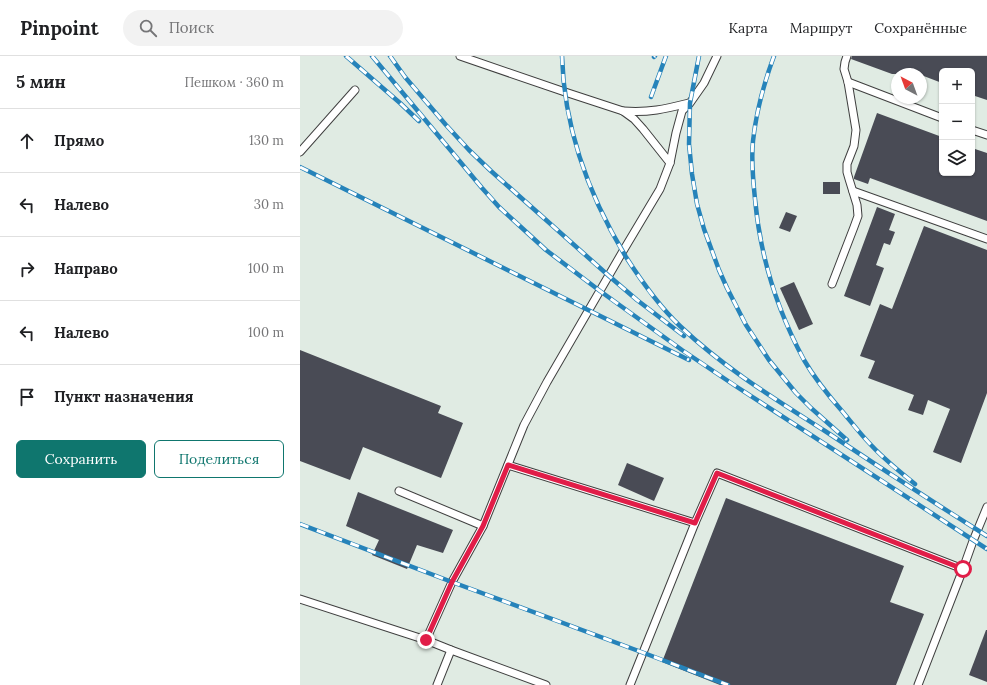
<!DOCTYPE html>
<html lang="ru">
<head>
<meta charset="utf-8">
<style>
  body { margin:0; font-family:Lora,serif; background:#f2f2f2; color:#202124 }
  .controls { position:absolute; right:12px; top:12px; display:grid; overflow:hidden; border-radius:6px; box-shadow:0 1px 3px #0004 }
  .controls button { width:36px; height:36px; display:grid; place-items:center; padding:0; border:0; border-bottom:1px solid #e0e0e0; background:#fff; color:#202124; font:20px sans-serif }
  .compass { position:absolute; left:591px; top:12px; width:36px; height:36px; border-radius:50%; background:#fff; box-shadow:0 1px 3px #0004; rotate:319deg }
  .stop { position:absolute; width:12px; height:12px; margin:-9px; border:3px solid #e11d48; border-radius:50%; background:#fff }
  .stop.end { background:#e11d48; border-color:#fff; box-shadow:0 1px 4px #0008 }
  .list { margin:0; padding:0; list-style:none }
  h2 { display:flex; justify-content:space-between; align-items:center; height:52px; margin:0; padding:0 16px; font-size:17px }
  h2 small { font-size:13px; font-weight:400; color:#757577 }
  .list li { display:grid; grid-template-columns:26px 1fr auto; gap:12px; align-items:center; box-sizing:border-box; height:64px; padding:0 16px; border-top:1px solid #e0e0e0 }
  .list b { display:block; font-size:15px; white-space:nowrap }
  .list em { font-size:13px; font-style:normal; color:#757577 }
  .actions { display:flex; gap:8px; padding:12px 16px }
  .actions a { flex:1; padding:9px 0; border:1px solid #0f766e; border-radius:6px; text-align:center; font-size:14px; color:#0f766e }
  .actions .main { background:#0f766e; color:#fff }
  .icon { flex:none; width:22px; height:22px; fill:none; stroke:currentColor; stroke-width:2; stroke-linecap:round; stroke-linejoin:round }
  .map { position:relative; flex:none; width:687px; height:629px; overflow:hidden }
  header { display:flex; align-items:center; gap:24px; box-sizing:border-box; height:56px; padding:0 20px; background:#fff; border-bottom:1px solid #e0e0e0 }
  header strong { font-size:19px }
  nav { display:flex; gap:22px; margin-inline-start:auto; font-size:14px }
  .search { width:280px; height:36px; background:#f2f2f2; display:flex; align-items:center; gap:10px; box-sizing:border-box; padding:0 14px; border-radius:22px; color:#757577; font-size:15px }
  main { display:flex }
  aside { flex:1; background:#fff }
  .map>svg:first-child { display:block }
</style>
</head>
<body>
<header>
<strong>Pinpoint</strong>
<div class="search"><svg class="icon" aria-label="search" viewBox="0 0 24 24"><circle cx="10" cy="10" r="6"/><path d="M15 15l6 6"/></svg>Поиск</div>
<nav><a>Карта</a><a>Маршрут</a><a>Сохранённые</a></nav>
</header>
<main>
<aside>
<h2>5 мин<small>Пешком · 360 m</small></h2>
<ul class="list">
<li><svg class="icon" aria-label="ahead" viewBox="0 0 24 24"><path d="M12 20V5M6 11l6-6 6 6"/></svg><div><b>Прямо</b></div><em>130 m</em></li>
<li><svg class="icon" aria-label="left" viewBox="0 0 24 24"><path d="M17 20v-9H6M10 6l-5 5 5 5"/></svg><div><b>Налево</b></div><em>30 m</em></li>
<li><svg class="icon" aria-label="right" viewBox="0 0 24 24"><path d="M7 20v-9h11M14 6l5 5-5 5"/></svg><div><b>Направо</b></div><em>100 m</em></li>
<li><svg class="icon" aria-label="left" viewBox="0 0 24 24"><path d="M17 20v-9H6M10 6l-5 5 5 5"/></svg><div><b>Налево</b></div><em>100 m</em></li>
<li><svg class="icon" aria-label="arrive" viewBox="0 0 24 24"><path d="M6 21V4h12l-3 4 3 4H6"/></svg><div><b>Пункт назначения</b></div></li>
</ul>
<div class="actions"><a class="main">Сохранить</a><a>Поделиться</a></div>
</aside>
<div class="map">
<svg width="687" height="629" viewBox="0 0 687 629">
  <rect width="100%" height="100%" fill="#f0ebff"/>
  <!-- industrial -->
  <path fill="#e0ebe3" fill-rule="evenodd" d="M0,0h687v629h-687zM642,15h30v102h-30zM597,18h24v24h-24z"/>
  <!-- building -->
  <g fill="#494b55">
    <path d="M552,0h135v44l-15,-5v-24h-30v12l-21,-8v-1h-29l-41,-15z"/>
    <path d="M577,57l65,24v36h30v-25l15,5v68l-117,-43 -2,6 -14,-5v-2z"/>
    <rect x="523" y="126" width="17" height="12"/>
    <path d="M577,151l18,7 -6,16 6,2 -5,13 -6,-2 -8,22 8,3 -14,38 -26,-10z"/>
    <path d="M486,156l11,4 -7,16 -11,-4z"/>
    <path d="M624,170l63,24v143l-26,70 -28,-11 17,-43 -22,-9 -5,15 -15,-5 6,-15 -46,-17 7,-17 -15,-5 20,-52 12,5z"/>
    <path d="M494,226l19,42 -14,6 -19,-42z"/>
    <path d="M0,294l141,56 -3,7 25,10 -22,55 -78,-31 -13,33 -50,-19z"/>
    <path d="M327,407l37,15 -10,23 -36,-16z"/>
    <path d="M58,436l95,38 -10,23 -26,-8 -10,24 -35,-14 7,-15 -33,-14z"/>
    <path d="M426,442l178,68 -14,36 34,12 -28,71h-176l-58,-23z"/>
    <path d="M686,574h1v52l-18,-7z"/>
  </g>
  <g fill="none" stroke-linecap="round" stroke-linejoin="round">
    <defs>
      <g id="service">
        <path d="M160,0l105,36 58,19 11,8 9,10 27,34"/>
        <path d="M548,26l94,36"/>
        <path d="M323,55c26,2 42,-2 66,-8"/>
        <path d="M672,74l15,5"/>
        <path d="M0,96l55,-62"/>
        <path d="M553,135l134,48"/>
        <path d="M532,228l22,-57 4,-11 -1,-11 -8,-26 -2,-7v-8l7,-18 2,-16 -8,-48 -4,-13 1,-7 2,-6"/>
        <path d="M208,409l187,58 -65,162"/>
        <path d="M99,435l84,35"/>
        <path d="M395,467l22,-50 246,96"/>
        <path d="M0,543l126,41 25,10 95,35"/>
        <path d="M126,584l26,-58 31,-56 41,-101 23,-43 76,-131 37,-62 10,-26 6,-30 6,-22 8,-8 14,-20 13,-27"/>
        <path d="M137,629l14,-35"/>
        <path d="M618,629l45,-116 10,-28 14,-34"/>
      </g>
    </defs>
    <!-- service casing -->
    <use href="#service" stroke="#3f3f3f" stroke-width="9"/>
    <!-- service -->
    <use href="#service" stroke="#fff" stroke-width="7"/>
    <defs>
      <g id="rail">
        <path d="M46,0l54,47 19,18"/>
        <path d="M72,0l110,132 17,19 23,21 24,22 54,41 82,59 55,37 250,162"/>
        <path d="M90,0l15,21 41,48 23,25 22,21 118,105 28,24 47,36"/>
        <path d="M262,0c2,72 27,140 64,201 16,25 33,49 54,69 44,42 95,73 145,105 54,36 108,71 162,105"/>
        <path d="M399,0l-9,47 -1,41 3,30 5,30 7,25 15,41 8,18 19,37 23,35 27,33 15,15 36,32"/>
        <path d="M474,0c-10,27 -18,57 -21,85 -2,19 0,39 2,58 5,56 22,111 49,161 11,19 24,35 38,51 10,12 19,24 30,35 13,14 28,26 43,38"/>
        <path d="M354,1l1,-1"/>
        <path d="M351,41l15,-41"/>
        <path d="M0,111l389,193"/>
        <path d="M0,468l152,58 192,71 84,32"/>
      </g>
    </defs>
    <!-- rail casing -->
    <use href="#rail" stroke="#2683ba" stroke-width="4.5"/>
    <!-- rail -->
    <use href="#rail" stroke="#fff" stroke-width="3" stroke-dasharray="9" stroke-linecap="butt"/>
  </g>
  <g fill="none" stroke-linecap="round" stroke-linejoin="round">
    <!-- route -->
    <path stroke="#e11d48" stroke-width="5" d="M126,584l26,-58 31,-56 25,-61 187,58 22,-50 246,96"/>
  </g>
</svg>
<div class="controls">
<button>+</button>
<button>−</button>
<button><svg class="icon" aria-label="layers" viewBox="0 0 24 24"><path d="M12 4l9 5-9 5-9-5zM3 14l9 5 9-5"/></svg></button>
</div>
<svg class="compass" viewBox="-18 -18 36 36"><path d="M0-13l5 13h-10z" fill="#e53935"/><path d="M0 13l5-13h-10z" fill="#757577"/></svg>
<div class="stop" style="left:663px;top:513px"></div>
<div class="stop end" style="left:126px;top:584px"></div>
</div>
</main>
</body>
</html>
